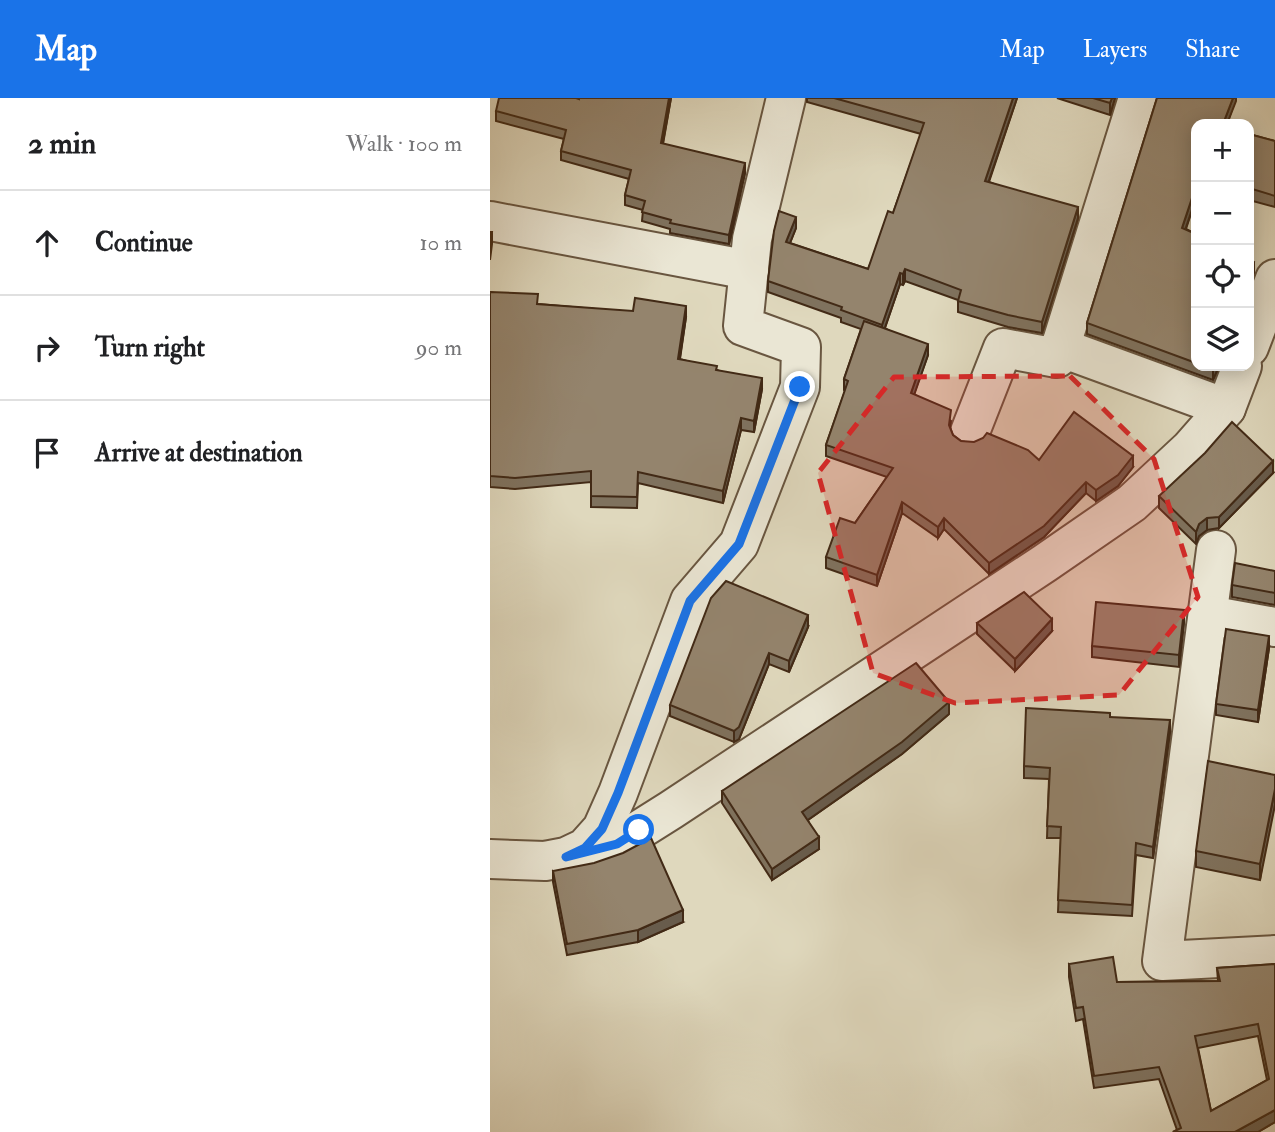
<!DOCTYPE html>
<html lang="en">
<head>
<meta charset="utf-8">
<style>
  body { margin:0; font-family:"IM FELL Double Pica",serif; background:#f2f2f2; color:#202124 }
  .controls { position:absolute; right:21px; top:21px; display:grid; overflow:hidden; border-radius:14px; box-shadow:0 4px 18px #0003 }
  .controls button { width:63px; height:63px; display:grid; place-items:center; padding:0; border:0; border-bottom:2px solid #e0e0e0; background:#fff; color:#202124; font:35px sans-serif }
  .stop { position:absolute; width:21px; height:21px; margin:-16px; border:5px solid #1a73e8; border-radius:50%; background:#fff }
  .stop.end { background:#1a73e8; border-color:#fff; box-shadow:0 2px 7px #0008 }
  .list { margin:0; padding:0; list-style:none }
  h2 { display:flex; justify-content:space-between; align-items:center; height:91px; margin:0; padding:0 28px; font-size:30px }
  h2 small { font-size:23px; font-weight:400; color:#757577 }
  .list li { display:grid; grid-template-columns:46px 1fr auto; gap:21px; align-items:center; box-sizing:border-box; height:105px; padding:0 28px; border-top:2px solid #e0e0e0 }
  .list b { display:block; font-size:26px; white-space:nowrap }
  .list em { font-size:23px; font-style:normal; color:#757577 }
  .icon { flex:none; width:38px; height:38px; fill:none; stroke:currentColor; stroke-width:2; stroke-linecap:round; stroke-linejoin:round }
  .map { position:relative; flex:none; width:785px; height:1034px; overflow:hidden }
  header { display:flex; align-items:center; gap:42px; box-sizing:border-box; height:98px; padding:0 35px; background:#1a73e8; color:#fff }
  header strong { font-size:33px }
  nav { display:flex; gap:38px; margin-inline-start:auto; font-size:24px }
  main { display:flex }
  aside { flex:1; background:#fff }
  .map>svg:first-child { display:block }
</style>
</head>
<body>
<header>
<strong>Map</strong>
<nav><a>Map</a><a>Layers</a><a>Share</a></nav>
</header>
<main>
<aside>
<h2>2 min<small>Walk · 100 m</small></h2>
<ul class="list">
<li><svg class="icon" aria-label="ahead" viewBox="0 0 24 24"><path d="M12 20V5M6 11l6-6 6 6"/></svg><div><b>Continue</b></div><em>10 m</em></li>
<li><svg class="icon" aria-label="right" viewBox="0 0 24 24"><path d="M7 20v-9h11M14 6l5 5-5 5"/></svg><div><b>Turn right</b></div><em>90 m</em></li>
<li><svg class="icon" aria-label="arrive" viewBox="0 0 24 24"><path d="M6 21V4h12l-3 4 3 4H6"/></svg><div><b>Arrive at destination</b></div></li>
</ul>
</aside>
<div class="map">
<svg width="785" height="1034" viewBox="0 0 785 1034">
  <rect width="100%" height="100%" fill="#dfd8bd"/>
  <filter id="stains"><feTurbulence type="fractalNoise" baseFrequency=".00286" numOctaves="4"/><feColorMatrix values="0 0 0 0 .2 0 0 0 0 .09 0 0 0 0 .02 0 0 0 .5 -.17"/></filter>
  <radialGradient id="worn" r=".72"><stop offset=".6" stop-color="#630" stop-opacity="0"/><stop offset="1" stop-color="#630" stop-opacity=".3"/></radialGradient>
  <g fill="none" stroke-linecap="round" stroke-linejoin="round">
    <defs>
      <g id="minor">
        <path d="M0,123l259,49"/>
        <path d="M569,249l167,61"/>
        <path d="M759,249l26,-68"/>
        <path d="M480,334l33,-84 54,10 81,-260"/>
        <path d="M726,452l-54,411 113,-6"/>
        <path d="M718,517l67,12"/>
        <path d="M90,756l37,-10 54,-34 374,-247 87,-60 58,-54 36,-41 16,-42"/>
        <path d="M0,761l55,2 21,-4 19,-9 17,-19 16,-36 72,-192 49,-57 61,-157 1,-40 -58,-21 9,-87 34,-141"/>
      </g>
    </defs>
    <!-- minor casing -->
    <use href="#minor" stroke="#695640" stroke-width="42"/>
    <!-- minor -->
    <use href="#minor" stroke="#eae6d4" stroke-width="38"/>
  </g>
  <!-- wall -->
  <g fill="#7f725e" stroke="#422a16" stroke-width="2" fill-rule="evenodd">
    <path d="M89,0h92l-8,46 82,29 -16,71 -59,-11v-4l-28,-8 1,-11 -18,-5v-10l4,-16 -68,-19v-9l3,-12 -68,-18v-10l83,-12z"/>
    <path d="M317,0h210l-28,84 89,36 -36,115 -34,-6 -50,-15v-12l-53,-19 -2,4 -3,-1 -15,44 43,27 -14,39 37,27 -1,6 3,8 8,6 78,19 94,7 -15,19 -22,15 -10,-8 -42,44 -55,37 -45,-45 -6,9 -36,-25 -25,73 -51,-18v-11l29,-34 32,-46 -61,-21v-11l19,-54 -1,-1v-11l17,-50 -20,-7v-4l-73,-26v-11l28,-53 -6,15 78,26 25,-56 28,-79 -114,-32z"/>
    <path d="M567,0h58l-5,17z"/>
    <path d="M667,0h79l-9,26h-31v74l-10,31 10,5v132h23l-6,14 -126,-46v-11z"/>
    <path d="M759,36l26,7v66l-26,-7z"/>
    <path d="M0,194l48,12 148,13 -6,42 37,11 45,19 -8,43 -13,-2 -18,73 -85,-20 -1,25 -46,-1v-25l-76,7 -25,-2z"/>
    <path d="M783,375l-54,55 -12,2 -8,6 -3,8 -37,-36v-12z"/>
    <path d="M785,473v34l-43,-8v-12z"/>
    <path d="M694,524l-5,45 -87,-10v-11z"/>
    <path d="M487,525l75,8 -37,40 -38,-37z"/>
    <path d="M318,529l-19,45 -20,-8 -30,75 -5,3 -64,-26v-11z"/>
    <path d="M779,550l-11,74 -42,-7v-11z"/>
    <path d="M459,616l-47,40 -94,66 11,29 -47,31 -50,-77v-12z"/>
    <path d="M620,619l60,15 -17,126 -17,-3 -4,61 -74,-4 3,-74h-14l2,-59 -25,-1v-12z"/>
    <path d="M785,677l-15,105 -64,-13v-16z"/>
    <path d="M63,773l130,51 -45,20 -71,13 -14,-73z"/>
    <path d="M579,866l48,18 101,-1 -1,-13 58,-4v158l-17,10h-85l4,-2 -18,-51 -65,9 -11,-69 -7,2 -7,-44zM768,938l9,44 -56,31 -13,-63z"/>
  </g>
  <!-- shaded-wall -->
  <g fill="#685c4c" stroke="#422a16" stroke-width="2">
    <path d="M179,0h2l-10,55v-10z"/>
    <path d="M523,0h4l-32,94v-11z"/>
    <path d="M622,0h3l-5,17v-12z"/>
    <path d="M743,0h3v3l-9,23h-4z"/>
    <path d="M255,65v10l-16,71v-9z"/>
    <path d="M706,88v12l-14,41v-11z"/>
    <path d="M588,109v11l-36,115v-11z"/>
    <path d="M306,119v11l-10,25v-11z"/>
    <path d="M2,134v12l-2,16v-12z"/>
    <path d="M764,164v11l-5,14v-11z"/>
    <path d="M415,171v12l-2,4v-11z"/>
    <path d="M410,175v11l-18,52v-11z"/>
    <path d="M196,208v11l-8,53v-11z"/>
    <path d="M438,246v11l-17,49v-11z"/>
    <path d="M724,268h5l-6,14v-11z"/>
    <path d="M272,280v11l-8,43v-11z"/>
    <path d="M251,320v12l-18,73v-12z"/>
    <path d="M643,358v11l-15,19 -22,15v-11z"/>
    <path d="M783,363v12l-54,55v-11z"/>
    <path d="M596,384v11l-42,44 -55,37v-11z"/>
    <path d="M412,404v11l-25,73v-11z"/>
    <path d="M454,420v11l-6,9v-11z"/>
    <path d="M717,420v12l-8,6 -3,8v-12l3,-8z"/>
    <path d="M694,512v12l-5,45v-12z"/>
    <path d="M318,517v12l-19,45v-11z"/>
    <path d="M562,521v12l-37,40v-12z"/>
    <path d="M779,538v12l-11,74v-12z"/>
    <path d="M279,555v11l-30,75 -5,3v-11z"/>
    <path d="M459,604v12l-47,40 -100,70v-12z"/>
    <path d="M680,622v12l-17,126v-11z"/>
    <path d="M785,691v16l-15,75v-16z"/>
    <path d="M329,739v12l-47,31v-11z"/>
    <path d="M193,812v12l-45,20v-12z"/>
    <path d="M785,1012v12l-17,10h-23z"/>
  </g>
  <!-- building -->
  <g fill="#94846d" stroke="#422a16" stroke-width="2" fill-rule="evenodd">
    <path d="M9,0h77l3,1v-1h90l-8,45 84,20 -16,72 -59,-12 1,-3 -29,-8 3,-11 -20,-6 6,-25 -70,-19 5,-21 -70,-19z"/>
    <path d="M344,0h179l-28,83 93,26 -36,115 -34,-7 -50,-14 3,-11 -56,-21 -2,5 -3,-1 -18,52 -41,-15 1,-3 -74,-26 6,-50 5,-20 17,6 -10,25 82,27 20,-58 5,2 31,-90z"/>
    <path d="M603,0h19l-2,5z"/>
    <path d="M667,0h76l-10,26h-27v62l-14,42 14,6v129l-109,-40z"/>
    <path d="M759,36l26,7v55l-26,-8z"/>
    <path d="M0,134h2l-2,16z"/>
    <path d="M759,161l5,3 -5,14z"/>
    <path d="M0,194l48,2 -1,10 96,7 2,-13 51,8 -8,53 39,7 -1,4 46,8 -8,43 -13,-3 -18,73 -85,-19 -1,25 -46,-1v-25l-76,7 -25,-2z"/>
    <path d="M374,223l64,23 -17,49 40,17 -2,15 4,10 8,6 13,1 9,-4 4,-5 41,17 11,10 35,-48 59,44 -15,19 -22,15 -10,-8 -42,44 -55,37 -45,-45 -6,9 -36,-25 -25,73 -51,-18 14,-39 15,5 38,-55 -67,-23 22,-64 -4,-2z"/>
    <path d="M742,324l41,39 -54,56 -12,1 -8,6 -3,8 -37,-36 46,-43z"/>
    <path d="M745,465l40,8v22l-43,-8z"/>
    <path d="M236,483l82,34 -19,46 -20,-8 -30,74 -5,4 -64,-26 41,-107z"/>
    <path d="M534,494l28,27 -37,40 -38,-36z"/>
    <path d="M606,504l88,8 -5,45 -87,-9z"/>
    <path d="M736,531l43,7 -11,74 -42,-6z"/>
    <path d="M426,565l33,39 -47,40 -100,70 17,25 -47,32 -50,-78z"/>
    <path d="M536,610l84,5v4l60,3 -17,127 -17,-4 -4,62 -74,-5 3,-73 -14,-1 3,-58 -26,-2z"/>
    <path d="M718,663l67,14v14l-15,75 -64,-13z"/>
    <path d="M161,740l32,72 -45,20 -71,14 -14,-73 41,-8 29,-10z"/>
    <path d="M623,859l4,25 103,-1 -3,-13 58,-4v146l-40,22h-62l8,-4 -22,-61 -65,9 -11,-69 -7,1 -7,-44zM768,926l11,55 -58,32 -16,-75z"/>
  </g>
  <g fill="none" stroke-linecap="round" stroke-linejoin="round">
    <!-- route -->
    <path stroke="#1a73e8" stroke-width="9" d="M149,732l-22,14 -51,13 19,-9 17,-19 16,-36 72,-192 49,-57 61,-157"/>
  </g>
  <!-- marked area -->
  <path fill="#d62828" fill-opacity="0.2" stroke="#d62828" stroke-width="5" stroke-dasharray="14 9" stroke-linejoin="round" d="M580,278l84,83 44,138 -79,98 -164,8 -82,-30 -55,-200 76,-96z"/>
  <rect width="100%" height="100%" filter="url(#stains)"/>
  <rect width="100%" height="100%" fill="url(#worn)"/>
</svg>
<div class="controls">
<button>+</button>
<button>−</button>
<button><svg class="icon" aria-label="locate" viewBox="0 0 24 24"><circle cx="12" cy="12" r="6"/><path d="M12 2v4M12 18v4M2 12h4M18 12h4"/></svg></button>
<button><svg class="icon" aria-label="layers" viewBox="0 0 24 24"><path d="M12 4l9 5-9 5-9-5zM3 14l9 5 9-5"/></svg></button>
</div>
<div class="stop" style="left:149px;top:732px"></div>
<div class="stop end" style="left:310px;top:289px"></div>
</div>
</main>
</body>
</html>
